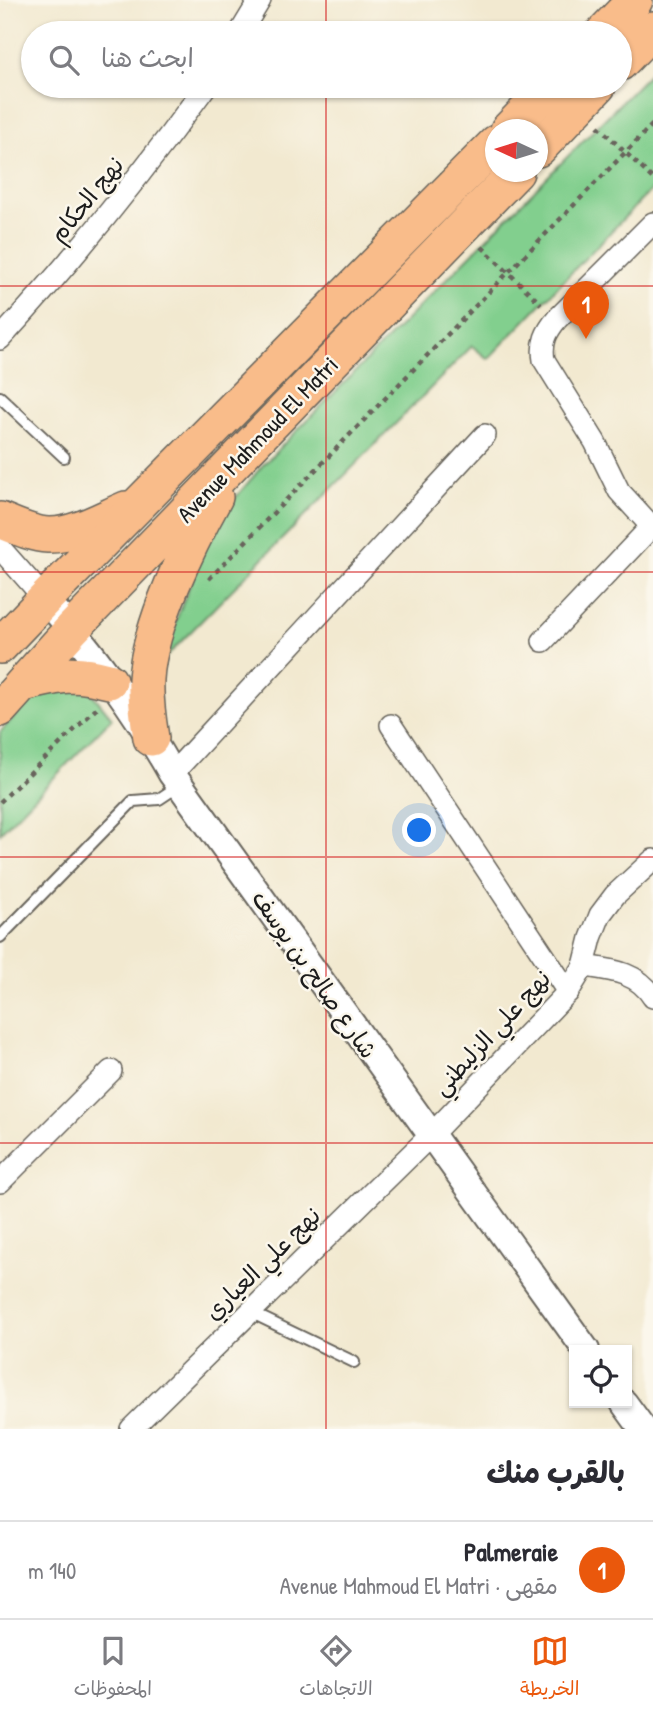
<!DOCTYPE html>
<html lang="ar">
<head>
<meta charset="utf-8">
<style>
  body { margin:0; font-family:"Patrick Hand","Playpen Sans Arabic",sans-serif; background:#f2f2f3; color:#2b2b33; direction:rtl }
  .controls { position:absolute; right:21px; bottom:21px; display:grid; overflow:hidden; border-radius:0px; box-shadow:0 2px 5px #0004 }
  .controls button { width:63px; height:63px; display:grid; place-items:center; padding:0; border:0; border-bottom:2px solid #e1e1e2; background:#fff; color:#2b2b33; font:35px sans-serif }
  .compass { position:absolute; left:485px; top:119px; width:63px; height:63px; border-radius:50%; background:#fff; box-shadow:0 2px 5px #0004; rotate:274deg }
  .you { position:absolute; left:420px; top:831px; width:24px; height:24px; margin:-18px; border:5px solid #fff; border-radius:50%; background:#1a73e8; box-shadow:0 0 0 10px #1a73e833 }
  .badge { display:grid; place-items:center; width:46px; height:46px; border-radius:50%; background:#ea580c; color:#fff; font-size:23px; font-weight:700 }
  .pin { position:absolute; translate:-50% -58px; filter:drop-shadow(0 2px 4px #0008) }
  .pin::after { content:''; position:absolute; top:37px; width:24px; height:21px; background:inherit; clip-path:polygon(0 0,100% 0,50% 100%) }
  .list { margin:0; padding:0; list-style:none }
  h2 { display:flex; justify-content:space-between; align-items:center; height:91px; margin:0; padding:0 28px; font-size:30px }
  h2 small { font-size:23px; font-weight:400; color:#7c7c81 }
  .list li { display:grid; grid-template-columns:46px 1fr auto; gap:21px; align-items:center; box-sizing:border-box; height:98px; padding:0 28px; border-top:2px solid #e1e1e2 }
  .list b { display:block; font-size:26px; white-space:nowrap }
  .list p { margin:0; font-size:23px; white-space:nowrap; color:#7c7c81 }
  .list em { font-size:23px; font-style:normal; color:#7c7c81 }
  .icon { flex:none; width:38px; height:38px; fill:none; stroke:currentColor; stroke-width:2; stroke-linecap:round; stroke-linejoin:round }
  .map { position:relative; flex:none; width:653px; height:1429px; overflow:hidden; direction:ltr }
  .search { position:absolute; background:#fff; box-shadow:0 2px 5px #0004; left:21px; right:21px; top:21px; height:77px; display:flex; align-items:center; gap:18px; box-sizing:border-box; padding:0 24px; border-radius:38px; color:#7c7c81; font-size:26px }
  .sheet { height:189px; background:#fff }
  nav { display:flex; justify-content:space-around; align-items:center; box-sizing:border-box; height:98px; border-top:2px solid #e1e1e2; background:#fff; font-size:19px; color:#7c7c81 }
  nav a { display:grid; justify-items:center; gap:4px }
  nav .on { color:#ea580c }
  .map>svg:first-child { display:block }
</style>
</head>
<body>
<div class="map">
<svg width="653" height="1429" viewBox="0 0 653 1429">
  <rect width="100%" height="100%" fill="#fbf7ec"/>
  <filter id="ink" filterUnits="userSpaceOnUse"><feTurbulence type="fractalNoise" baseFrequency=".0143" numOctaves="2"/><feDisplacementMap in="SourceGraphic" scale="14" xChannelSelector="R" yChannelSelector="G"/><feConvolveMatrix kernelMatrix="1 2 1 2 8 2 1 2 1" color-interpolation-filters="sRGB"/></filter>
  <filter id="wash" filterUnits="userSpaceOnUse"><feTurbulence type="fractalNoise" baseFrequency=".00686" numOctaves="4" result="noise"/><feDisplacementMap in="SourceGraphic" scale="28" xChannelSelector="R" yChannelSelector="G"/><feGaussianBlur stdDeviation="1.57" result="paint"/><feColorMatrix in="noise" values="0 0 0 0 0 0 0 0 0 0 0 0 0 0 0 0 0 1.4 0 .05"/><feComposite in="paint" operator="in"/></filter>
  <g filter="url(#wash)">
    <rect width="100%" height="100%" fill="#f2e9d0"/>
    <!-- green -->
    <g fill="#82cf8e" stroke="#4f7655" stroke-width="2">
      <path d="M653,70v118l-165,171 -16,-13 -313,318 55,-141 49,-58z"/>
      <path d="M85,685l27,33 -112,115v-101l34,-36z"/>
    </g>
  </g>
  <g filter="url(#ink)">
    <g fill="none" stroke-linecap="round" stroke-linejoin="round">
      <defs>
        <g id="service">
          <path d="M0,397l64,60"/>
          <path d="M0,937l133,-136 26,-2 21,-14"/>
          <path d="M250,1312l104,50"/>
        </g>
        <g id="minor">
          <path d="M240,33l20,-33"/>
          <path d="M653,223l-96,96c-11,13 -16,24 -13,41l51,82 24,49 34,37"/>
          <path d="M0,339c74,-80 142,-165 206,-253"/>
          <path d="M0,548l45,51"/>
          <path d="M543,641l110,-116"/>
          <path d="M391,725l177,267"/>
          <path d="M172,774l313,-339"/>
          <path d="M584,966c28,4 53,6 69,31"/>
          <path d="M0,1182l111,-111"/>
          <path d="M131,1429l299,-293 138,-144 16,-26 7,-28 9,-23 15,-20 38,-35"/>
        </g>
        <g id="tertiary">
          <path d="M45,599c46,50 93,115 127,175l414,576"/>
          <path d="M624,1403l19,26"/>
        </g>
        <g id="trunk">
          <path d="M603,33l32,-33"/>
          <path d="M620,63l33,-34"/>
          <path d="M508,130l43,-44"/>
          <path d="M538,149l60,-63"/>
          <path d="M0,520c15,6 31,14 48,15 26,1 54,-16 78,-26"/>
          <path d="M0,646l45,-47 451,-456"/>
          <path d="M23,684c36,-9 50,-13 86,-3"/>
          <path d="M0,709l72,-80 444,-457"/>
          <path d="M151,738c-3,-19 -6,-39 -5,-59 3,-54 43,-135 69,-182"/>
        </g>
      </defs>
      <!-- service casing -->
      <use href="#service" stroke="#67645b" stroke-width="14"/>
      <!-- minor casing -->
      <use href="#minor" stroke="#67645b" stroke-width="24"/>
      <!-- tertiary casing -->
      <use href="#tertiary" stroke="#67645b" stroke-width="30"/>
      <!-- trunk casing -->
      <use href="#trunk" stroke="#67645b" stroke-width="38"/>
      <!-- path -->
      <g stroke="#67645b" stroke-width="4.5" stroke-dasharray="5 5" stroke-linecap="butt">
        <path d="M598,126l55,53"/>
        <path d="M482,247l59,57"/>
        <path d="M209,579l444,-455"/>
        <path d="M0,802l98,-95"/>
      </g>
      <!-- service -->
      <use href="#service" stroke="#fff" stroke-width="10"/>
      <!-- minor -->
      <use href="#minor" stroke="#fff" stroke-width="21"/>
      <!-- tertiary -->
      <use href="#tertiary" stroke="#fff" stroke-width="26"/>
      <!-- trunk -->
      <use href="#trunk" stroke="#f9bc8a" stroke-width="35"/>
    </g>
  </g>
  <!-- grid -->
  <path fill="none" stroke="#d62828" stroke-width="2" stroke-opacity="0.55" d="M326,0v33M326,86v1343M0,286h653M0,572h653M0,857h653M0,1143h653"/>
  <g text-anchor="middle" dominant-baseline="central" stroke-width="5" stroke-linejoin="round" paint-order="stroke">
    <!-- street labels -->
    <g font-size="24" fill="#1c1c1c" stroke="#fbf7ec">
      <text transform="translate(86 199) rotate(-51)">نهج الحكام</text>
      <text transform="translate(257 439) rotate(-46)">Avenue Mahmoud El Matri</text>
      <text transform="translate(315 974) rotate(55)">شارع صالح بن يوسف</text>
      <text transform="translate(491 1032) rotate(-47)">نهج علي الزليطني</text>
      <text transform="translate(262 1263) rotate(-44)">نهج علي العياري</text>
    </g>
  </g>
</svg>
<div class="controls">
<button><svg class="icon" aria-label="locate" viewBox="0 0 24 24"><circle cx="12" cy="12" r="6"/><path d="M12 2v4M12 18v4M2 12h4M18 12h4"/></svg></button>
</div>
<svg class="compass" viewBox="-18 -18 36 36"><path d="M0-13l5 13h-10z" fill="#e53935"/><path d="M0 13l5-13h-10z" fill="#7c7c81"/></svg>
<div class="you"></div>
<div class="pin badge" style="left:586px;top:339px">1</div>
<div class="search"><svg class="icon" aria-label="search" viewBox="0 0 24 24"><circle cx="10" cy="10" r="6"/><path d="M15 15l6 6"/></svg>ابحث هنا</div>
</div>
<section class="sheet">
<h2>بالقرب منك<small></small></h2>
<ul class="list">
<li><span class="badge">1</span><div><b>Palmeraie</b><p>مقهى · Avenue Mahmoud El Matri</p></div><em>140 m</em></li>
</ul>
</section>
<nav>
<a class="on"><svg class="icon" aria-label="map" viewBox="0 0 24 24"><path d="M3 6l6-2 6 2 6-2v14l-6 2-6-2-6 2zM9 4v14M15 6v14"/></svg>الخريطة</a>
<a><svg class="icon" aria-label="directions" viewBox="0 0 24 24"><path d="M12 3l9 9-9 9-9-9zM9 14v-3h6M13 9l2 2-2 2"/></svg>الاتجاهات</a>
<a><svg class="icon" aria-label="saved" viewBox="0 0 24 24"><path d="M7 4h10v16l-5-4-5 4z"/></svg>المحفوظات</a>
</nav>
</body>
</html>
